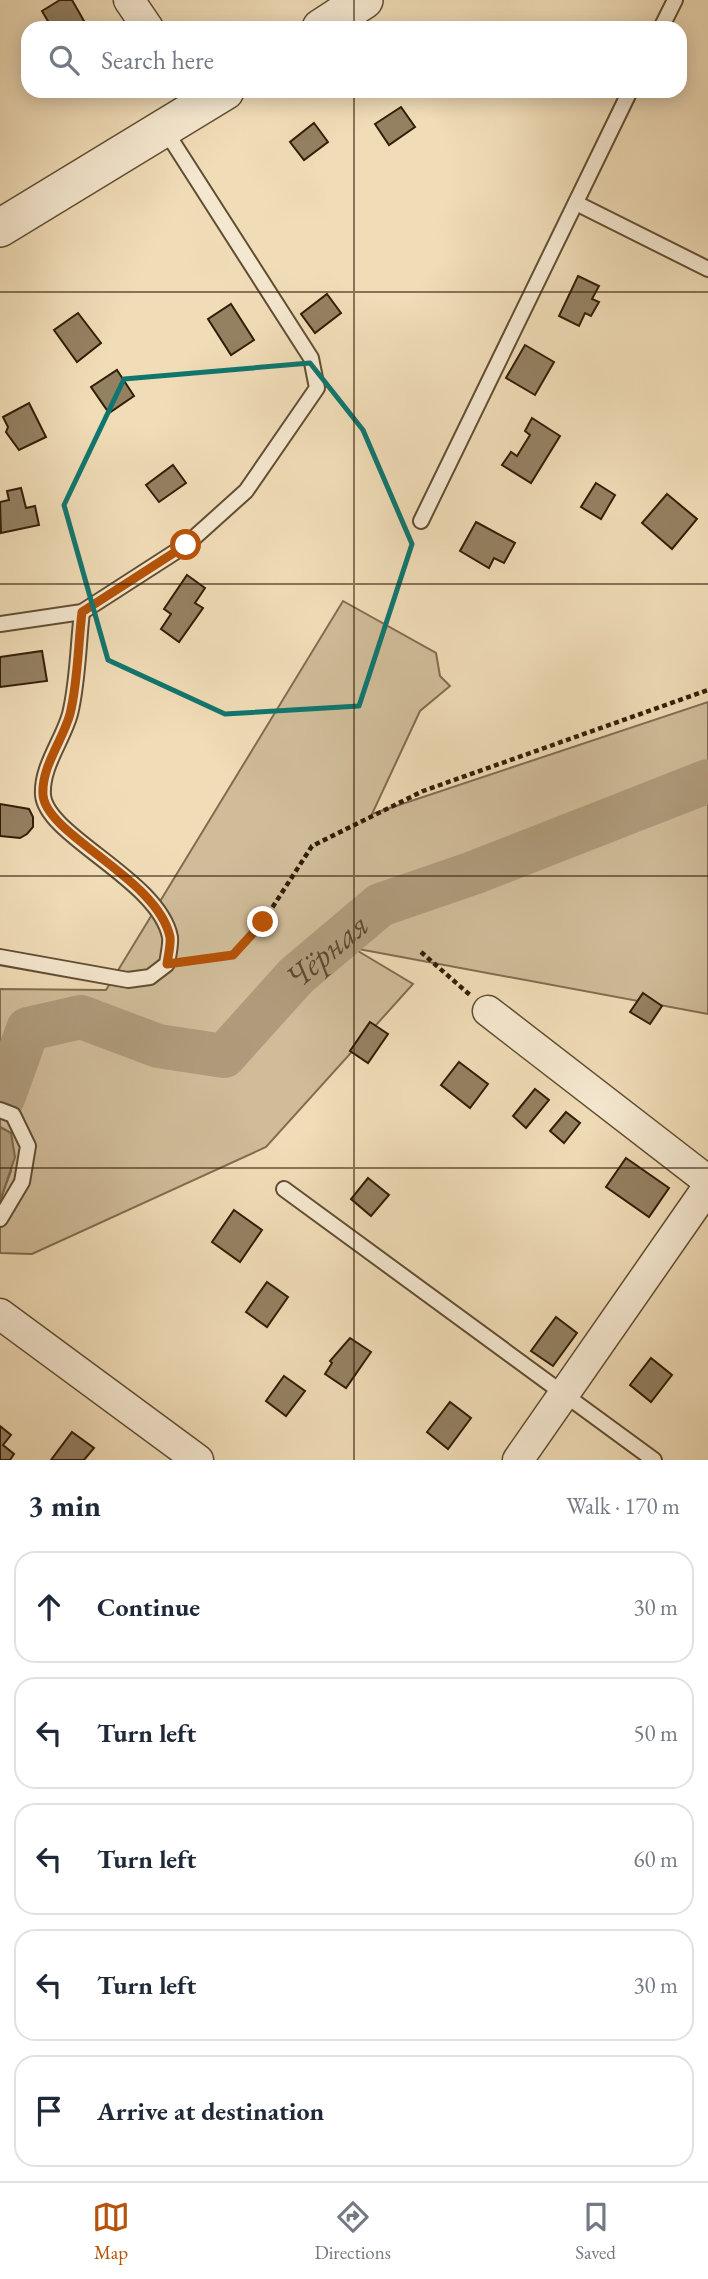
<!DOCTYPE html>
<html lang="en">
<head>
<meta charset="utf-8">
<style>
  body { margin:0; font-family:"EB Garamond",serif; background:#f6f6f7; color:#1f2937 }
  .stop { position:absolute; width:21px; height:21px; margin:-16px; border:5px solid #b45309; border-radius:50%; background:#fff }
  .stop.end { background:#b45309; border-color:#fff; box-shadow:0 2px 7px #0008 }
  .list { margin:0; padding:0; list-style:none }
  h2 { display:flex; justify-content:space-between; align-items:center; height:91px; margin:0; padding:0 28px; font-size:30px }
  h2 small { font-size:23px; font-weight:400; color:#747a83 }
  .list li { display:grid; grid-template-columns:46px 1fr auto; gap:21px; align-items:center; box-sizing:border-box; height:112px; margin:0 14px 14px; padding:0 14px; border:2px solid #e0e1e3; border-radius:21px }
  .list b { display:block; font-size:26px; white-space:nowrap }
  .list em { font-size:23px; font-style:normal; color:#747a83 }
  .icon { flex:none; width:38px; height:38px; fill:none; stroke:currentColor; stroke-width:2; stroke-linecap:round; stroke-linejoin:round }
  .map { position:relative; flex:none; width:708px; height:1460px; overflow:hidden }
  .search { position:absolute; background:#fff; box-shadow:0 4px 18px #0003; left:21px; right:21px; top:21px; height:77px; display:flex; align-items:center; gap:18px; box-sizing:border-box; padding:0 24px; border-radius:21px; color:#747a83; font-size:26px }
  .sheet { height:721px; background:#fff }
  nav { display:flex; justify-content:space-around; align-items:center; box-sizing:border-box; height:98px; border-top:2px solid #e0e1e3; background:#fff; font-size:19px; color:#747a83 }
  nav a { display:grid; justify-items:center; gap:4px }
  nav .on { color:#b45309 }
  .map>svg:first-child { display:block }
</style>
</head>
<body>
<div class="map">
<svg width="708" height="1460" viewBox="0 0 708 1460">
  <rect width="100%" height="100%" fill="#f0dcb7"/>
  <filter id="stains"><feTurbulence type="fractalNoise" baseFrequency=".00286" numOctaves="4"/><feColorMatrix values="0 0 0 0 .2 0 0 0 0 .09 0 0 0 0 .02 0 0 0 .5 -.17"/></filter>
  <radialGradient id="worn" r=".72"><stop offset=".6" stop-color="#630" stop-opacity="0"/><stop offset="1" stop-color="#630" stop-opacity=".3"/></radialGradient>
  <!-- green -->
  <path fill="#d0bc99" stroke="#806d50" stroke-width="2" d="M343,601l93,52 4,23 10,10 -30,25 -48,103 336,-112v312l-355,-66 60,36 -147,163 -234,107 -32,-1v-52l11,-30v-38l-11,-6v-138l106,1z"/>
  <!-- water -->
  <path fill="#af9b7b" stroke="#7d694c" stroke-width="2" d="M0,1127l11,6 4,24 -15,44z"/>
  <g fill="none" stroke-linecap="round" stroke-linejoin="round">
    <!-- river -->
    <path stroke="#af9b7b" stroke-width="44" id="s1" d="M3,1098l25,-69 53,-12 77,29 66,10 72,-80 84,-71 93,-32 235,-92"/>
  </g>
  <!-- building -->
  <g fill="#948162" stroke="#311e06" stroke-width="2">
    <path d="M60,0h12l16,28h-36l-10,-17z"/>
    <path d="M401,107l14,20 -26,18 -14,-21z"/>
    <path d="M314,123l14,19 -24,18 -14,-18z"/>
    <path d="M578,276l21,10 -7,13 7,3 -8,14 -6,-3 -6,13 -20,-10z"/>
    <path d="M327,294l14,19 -26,20 -14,-19z"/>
    <path d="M231,304l23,36 -23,15 -23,-36z"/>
    <path d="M78,313l23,30 -24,19 -23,-32z"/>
    <path d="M525,345l29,17 -19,33 -29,-17z"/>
    <path d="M117,370l17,26 -25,17 -18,-26z"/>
    <path d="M29,403l17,34 -27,13 -13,-18 2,-5 -5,-10z"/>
    <path d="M532,418l28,18 -29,47 -29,-18 9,-13 6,4 13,-21 -5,-4z"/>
    <path d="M173,465l13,18 -27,19 -13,-17z"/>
    <path d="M596,483l19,12 -14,24 -20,-12z"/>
    <path d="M21,488l5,20 9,-2 4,19 -38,8 -1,-31 9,-2 -2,-9z"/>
    <path d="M667,494l30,25 -25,30 -30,-26z"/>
    <path d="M476,522l39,21 -11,20 -10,-5 -5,10 -29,-17z"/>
    <path d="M187,575l18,13 -10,15 8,5 -24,34 -18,-13 10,-15 -7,-5z"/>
    <path d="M42,651l5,30 -47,6v-30z"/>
    <path d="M0,804l29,5 4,8v10l-6,7 -7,4 -20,-2z"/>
    <path d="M643,993l19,13 -12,18 -20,-12z"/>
    <path d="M370,1022l18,12 -20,29 -18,-12z"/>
    <path d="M459,1062l29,22 -18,24 -29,-23z"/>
    <path d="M535,1089l14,11 -23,28 -13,-12z"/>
    <path d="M566,1112l14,11 -16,20 -14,-12z"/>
    <path d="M626,1158l43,30 -20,29 -43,-30z"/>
    <path d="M368,1178l21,17 -18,21 -20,-17z"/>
    <path d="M234,1210l28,20 -22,32 -28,-20z"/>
    <path d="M267,1282l21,15 -21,30 -21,-15z"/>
    <path d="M556,1317l21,16 -24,33 -22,-15z"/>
    <path d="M350,1338l21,14 -25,36 -21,-14 7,-11 -2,-2z"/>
    <path d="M651,1358l21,17 -21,27 -21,-17z"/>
    <path d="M284,1376l21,15 -19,25 -20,-15z"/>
    <path d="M450,1402l21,16 -23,31 -21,-17z"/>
    <path d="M0,1426l11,9 -8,10 11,9 -4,6h-10z"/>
    <path d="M72,1432l22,16 -10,12h-33z"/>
  </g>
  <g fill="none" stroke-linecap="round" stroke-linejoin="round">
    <defs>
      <g id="service">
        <path d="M661,28l14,-28"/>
        <path d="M576,203l132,66"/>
        <path d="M421,521l209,-430"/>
        <path d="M0,624l82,-12 104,-67 60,-54 71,-103 -6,-30 -146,-228"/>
        <path d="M0,957l128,23 22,-3 17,-13c1,-8 4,-19 3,-27 -11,-57 -124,-101 -127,-142 -2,-28 20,-55 27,-81 8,-32 8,-69 12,-102"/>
        <path d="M0,1110l13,5 15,31 -6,36 -22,37"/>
        <path d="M284,1189l370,271"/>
      </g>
      <g id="minor">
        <path d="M129,0l19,28"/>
        <path d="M488,1011l220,170"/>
        <path d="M0,1314l198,146"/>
        <path d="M518,1460l190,-273"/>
      </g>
      <g id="tertiary">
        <path d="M321,28l43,-28"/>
        <path d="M0,228l225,-137"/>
      </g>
    </defs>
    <!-- service casing -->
    <use href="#service" stroke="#614e32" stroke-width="18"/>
    <!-- minor casing -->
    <use href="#minor" stroke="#614e32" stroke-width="33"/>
    <!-- tertiary casing -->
    <use href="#tertiary" stroke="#614e32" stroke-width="40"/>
    <!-- path -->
    <g stroke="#311e06" stroke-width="4.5" stroke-dasharray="5 3.5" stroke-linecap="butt">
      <path d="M421,952l49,43"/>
      <path d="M185,961l48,-6 30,-33 49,-76 111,-55 285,-101"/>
    </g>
    <!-- service -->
    <use href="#service" stroke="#f5e8d0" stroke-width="14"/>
    <!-- minor -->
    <use href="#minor" stroke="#f5e8d0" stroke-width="30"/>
    <!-- tertiary -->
    <use href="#tertiary" stroke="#f5e8d0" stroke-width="37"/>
  </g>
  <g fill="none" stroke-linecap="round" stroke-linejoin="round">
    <!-- route -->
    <path stroke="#b45309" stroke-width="9" d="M186,545l-104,67c-4,33 -4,70 -12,102 -7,26 -29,53 -27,81 3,40 115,84 127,142 1,8 -2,19 -3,27l66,-9 30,-33"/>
  </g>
  <!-- marked area -->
  <path fill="none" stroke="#0f766e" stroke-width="5" stroke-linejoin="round" d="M310,363l53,67 49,114 -53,162 -134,8 -117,-54 -44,-155 60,-126z"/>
  <!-- grid -->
  <path fill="none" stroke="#311e06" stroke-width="2" stroke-opacity="0.55" d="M354,0v28M354,91v1369M0,292h708M0,584h708M0,876h708M0,1168h708"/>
  <g text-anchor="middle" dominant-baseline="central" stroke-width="7" stroke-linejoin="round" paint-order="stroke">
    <!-- water labels -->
    <g font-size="33" font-style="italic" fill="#5d4a2f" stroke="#f5e8d0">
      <text stroke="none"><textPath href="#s1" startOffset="424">Чёрная</textPath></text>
    </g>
  </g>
  <rect width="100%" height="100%" filter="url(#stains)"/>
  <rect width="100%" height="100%" fill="url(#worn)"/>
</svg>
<div class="stop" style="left:186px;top:545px"></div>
<div class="stop end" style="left:263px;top:922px"></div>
<div class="search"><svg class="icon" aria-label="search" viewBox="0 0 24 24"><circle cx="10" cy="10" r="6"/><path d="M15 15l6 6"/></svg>Search here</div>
</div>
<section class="sheet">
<h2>3 min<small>Walk · 170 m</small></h2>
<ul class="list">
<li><svg class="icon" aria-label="ahead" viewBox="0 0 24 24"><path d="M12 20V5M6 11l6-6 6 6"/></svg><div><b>Continue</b></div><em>30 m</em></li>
<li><svg class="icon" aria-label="left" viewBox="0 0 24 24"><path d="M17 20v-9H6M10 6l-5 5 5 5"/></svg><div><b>Turn left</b></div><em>50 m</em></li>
<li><svg class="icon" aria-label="left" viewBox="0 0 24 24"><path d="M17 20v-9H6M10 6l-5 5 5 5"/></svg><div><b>Turn left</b></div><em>60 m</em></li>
<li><svg class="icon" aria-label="left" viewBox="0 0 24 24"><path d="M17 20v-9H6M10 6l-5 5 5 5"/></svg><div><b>Turn left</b></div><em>30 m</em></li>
<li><svg class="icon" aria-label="arrive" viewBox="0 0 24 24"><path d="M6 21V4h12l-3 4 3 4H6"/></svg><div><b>Arrive at destination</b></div></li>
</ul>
</section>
<nav>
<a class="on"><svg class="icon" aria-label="map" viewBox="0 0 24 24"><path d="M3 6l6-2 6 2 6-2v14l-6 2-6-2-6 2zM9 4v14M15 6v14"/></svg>Map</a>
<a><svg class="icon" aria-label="directions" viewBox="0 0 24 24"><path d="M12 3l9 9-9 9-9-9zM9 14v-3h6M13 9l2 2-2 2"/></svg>Directions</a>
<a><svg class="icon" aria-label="saved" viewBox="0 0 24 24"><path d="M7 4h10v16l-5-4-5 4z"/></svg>Saved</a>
</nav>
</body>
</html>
